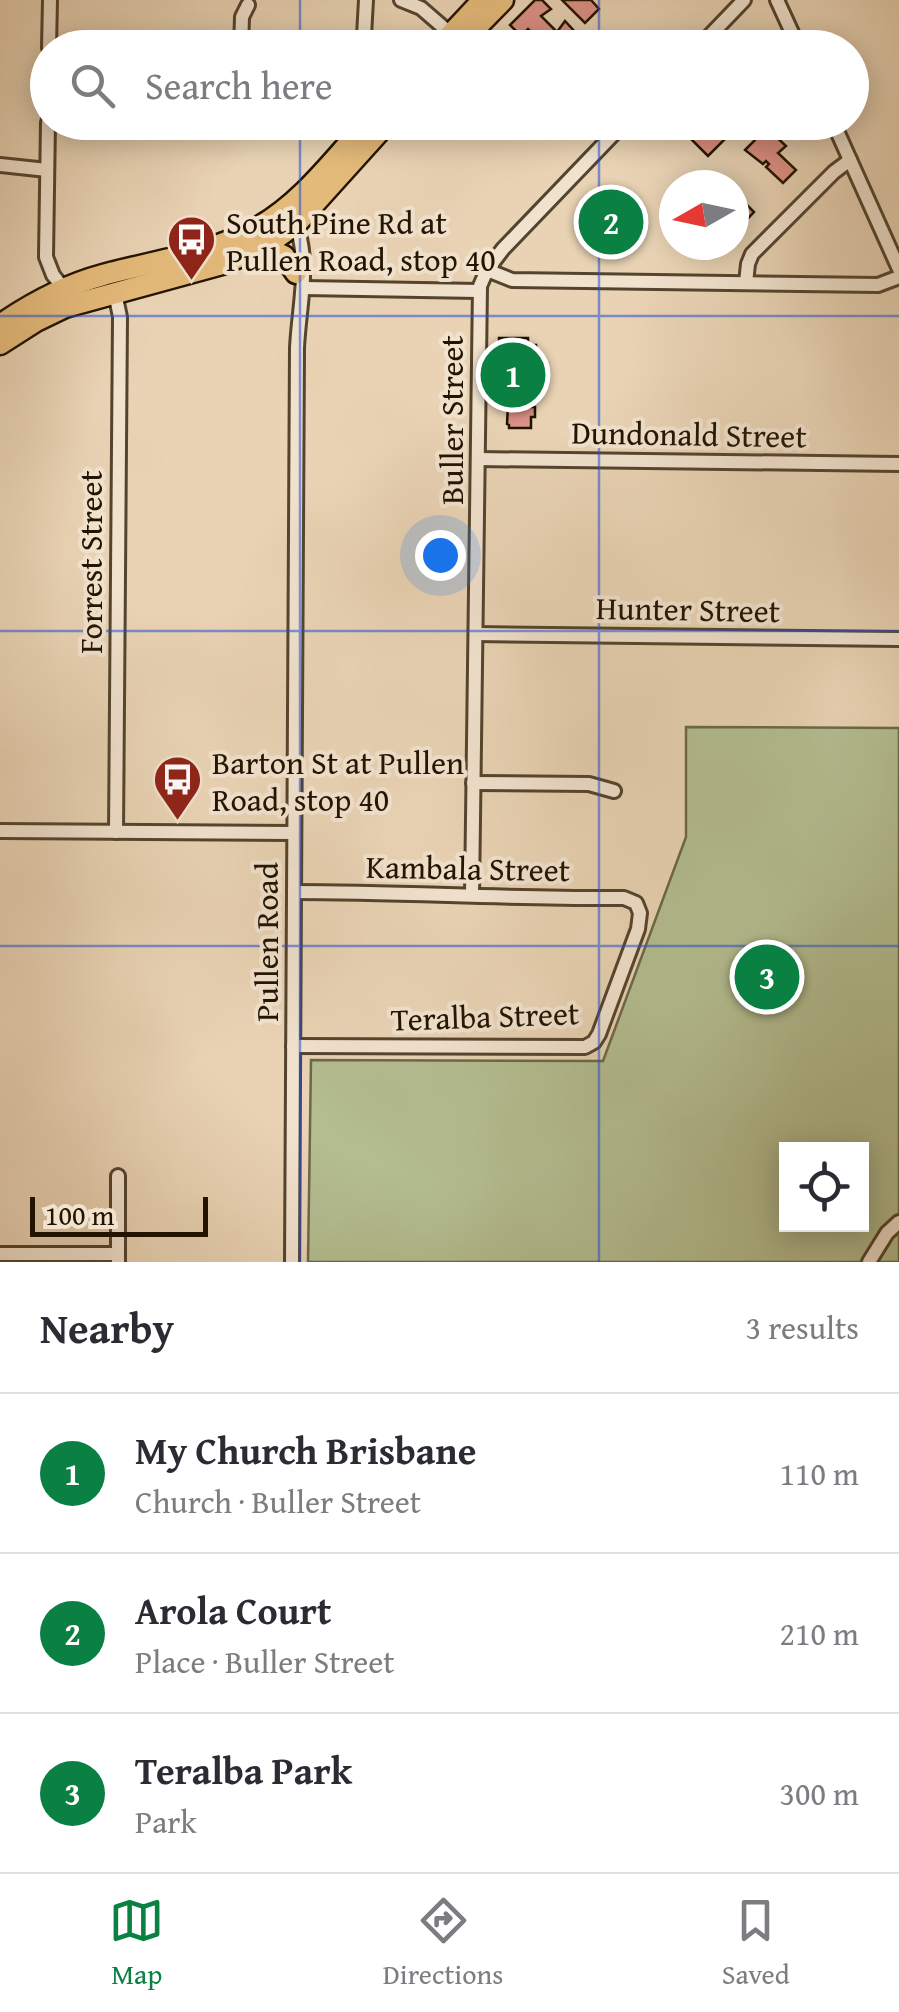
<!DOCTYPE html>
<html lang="en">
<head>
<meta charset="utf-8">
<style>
  body { margin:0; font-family:"Gentium Book Plus",serif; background:#f2f2f3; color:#2b2b33 }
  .controls { position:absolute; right:30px; bottom:30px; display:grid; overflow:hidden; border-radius:0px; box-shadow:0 5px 25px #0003 }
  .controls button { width:90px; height:90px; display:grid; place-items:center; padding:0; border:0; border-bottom:2px solid #e1e1e2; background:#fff; color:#2b2b33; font:50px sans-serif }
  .compass { position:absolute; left:659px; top:170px; width:90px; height:90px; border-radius:50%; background:#fff; box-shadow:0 5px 25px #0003; rotate:261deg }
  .scale { position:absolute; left:30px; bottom:25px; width:178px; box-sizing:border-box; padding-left:10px; border:5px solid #231400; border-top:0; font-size:28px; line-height:35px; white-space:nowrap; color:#231400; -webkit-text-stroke:8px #f1e2ce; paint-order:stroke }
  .you { position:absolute; left:440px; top:555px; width:35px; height:35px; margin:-25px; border:8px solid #fff; border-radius:50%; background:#1a73e8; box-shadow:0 0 0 15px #1a73e833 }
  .badge { display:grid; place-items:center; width:65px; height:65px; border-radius:50%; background:#0b8043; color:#fff; font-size:32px; font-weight:700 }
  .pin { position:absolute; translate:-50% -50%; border:5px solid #fff; box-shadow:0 2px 10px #0006 }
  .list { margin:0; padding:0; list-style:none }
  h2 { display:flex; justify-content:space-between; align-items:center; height:130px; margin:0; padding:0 40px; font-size:42px }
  h2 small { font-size:32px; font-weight:400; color:#7c7c81 }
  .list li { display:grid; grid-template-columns:65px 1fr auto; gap:30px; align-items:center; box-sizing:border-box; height:160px; padding:0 40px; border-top:2px solid #e1e1e2 }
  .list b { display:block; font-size:38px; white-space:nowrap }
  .list p { margin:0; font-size:32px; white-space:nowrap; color:#7c7c81 }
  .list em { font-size:32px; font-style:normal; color:#7c7c81 }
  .icon { flex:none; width:55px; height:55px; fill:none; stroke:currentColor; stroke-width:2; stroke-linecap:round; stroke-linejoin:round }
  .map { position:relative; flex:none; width:899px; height:1262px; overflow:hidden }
  .search { position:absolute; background:#fff; box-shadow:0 5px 25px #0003; left:30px; right:30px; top:30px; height:110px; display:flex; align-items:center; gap:25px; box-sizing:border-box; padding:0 35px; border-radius:55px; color:#7c7c81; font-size:38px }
  .sheet { height:610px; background:#fff }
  nav { display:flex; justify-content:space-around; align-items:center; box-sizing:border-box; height:140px; border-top:2px solid #e1e1e2; background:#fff; font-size:28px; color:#7c7c81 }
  nav a { display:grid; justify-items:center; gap:5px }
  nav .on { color:#0b8043 }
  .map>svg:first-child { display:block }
</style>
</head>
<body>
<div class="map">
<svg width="899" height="1262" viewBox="0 0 899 1262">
  <rect width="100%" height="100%" fill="#e9d3b4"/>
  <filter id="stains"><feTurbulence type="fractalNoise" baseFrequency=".002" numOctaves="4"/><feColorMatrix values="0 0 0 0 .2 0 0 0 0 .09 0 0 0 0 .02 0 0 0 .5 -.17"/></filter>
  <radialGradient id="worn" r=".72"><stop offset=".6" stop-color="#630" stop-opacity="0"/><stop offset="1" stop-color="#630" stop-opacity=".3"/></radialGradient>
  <!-- green -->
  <path fill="#b3bd90" stroke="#6b6848" stroke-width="2.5" fill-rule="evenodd" d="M686,727l213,1v534h-591l3,-202 292,1 83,-224zM786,1150h76v74h-76z"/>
  <!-- building -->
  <g fill="#de9186" stroke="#231400" stroke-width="2.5">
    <path d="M535,0h7l9,9 -10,7 16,16 8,-11 11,12 -14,15h-21l3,-4 -16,-15 -7,7 -11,-11z"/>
    <path d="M562,0h29l8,9 -14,14z"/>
    <path d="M674,122h25l8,8 5,-5 14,13 -18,18z"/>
    <path d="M767,128l19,18 -8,7 18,17 -13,13 -17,-16 3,-3 -3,-3 -3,3 -18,-14z"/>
    <path d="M599,198l36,35 -12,13 -36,-35z"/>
    <path d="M734,198l4,4 3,-3 13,13 -20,21z"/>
    <path d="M499,338h29v7h8v17l-6,1v28h4v12h-4v4h5v10h-4v11h-22v-3l-2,-1 2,-39h-14v-19h4z"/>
  </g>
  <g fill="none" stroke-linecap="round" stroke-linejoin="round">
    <defs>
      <g id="minor">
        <path d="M401,0l20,8 30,26"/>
        <path d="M777,0l22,48"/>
        <path d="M49,48l1,-48"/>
        <path d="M241,48l1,-31 6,-12"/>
        <path d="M357,48l7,-12 2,-36"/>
        <path d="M698,48l46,-48"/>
        <path d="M48,122l-2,135 7,18 15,19"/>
        <path d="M833,122l66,147"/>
        <path d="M0,165l47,5"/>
        <path d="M487,270l25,10 366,5 21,-8"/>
        <path d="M746,283l2,-19 4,-10 82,-82 16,-12"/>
        <path d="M304,288l175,3"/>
        <path d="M115,293l5,24 -4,515"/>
        <path d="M478,459l421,5"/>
        <path d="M476,634l423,5"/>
        <path d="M473,783l116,1 25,7"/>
        <path d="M0,831l294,2"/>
        <path d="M472,895l8,-609 7,-16 16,-21 122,-127"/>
        <path d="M293,1046l292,1 9,-5 5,-8 39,-105 2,-16 -4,-10 -12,-5c-110,1 -220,-6 -330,-6"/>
        <path d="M0,1254h118"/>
        <path d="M118,1262v-86"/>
        <path d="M292,1262l5,-914c2,-44 14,-84 -2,-127"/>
        <path d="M869,1262l18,-29 12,-11"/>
      </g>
      <g id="highway">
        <path d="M438,48l45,-48"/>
        <path d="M456,48l47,-48"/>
        <path d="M264,247l20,9 12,17"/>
        <path d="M0,325c32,-22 66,-40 103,-50 51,-14 108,-21 154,-47 44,-24 77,-69 111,-106"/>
        <path d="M0,344l36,-23 29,-14 157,-43 42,-17 32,-23 92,-102"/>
      </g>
    </defs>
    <!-- minor casing -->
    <use href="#minor" stroke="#54442d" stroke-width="18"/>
    <!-- highway casing -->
    <use href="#highway" stroke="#231400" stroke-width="25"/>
    <!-- minor -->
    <use href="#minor" stroke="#f1e2ce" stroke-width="12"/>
    <!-- highway -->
    <use href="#highway" stroke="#e4ba7a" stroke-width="20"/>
  </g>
  <!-- grid -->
  <path fill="none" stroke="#1d4ed8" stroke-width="2.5" stroke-opacity="0.55" d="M300,0v48M599,0v48M300,122v1140M599,122v1140M0,316h899M0,631h899M0,946h899"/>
  <!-- icons -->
  <defs>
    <symbol id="bus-pin" viewBox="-11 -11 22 30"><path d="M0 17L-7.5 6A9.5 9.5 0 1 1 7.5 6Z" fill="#8f2418" stroke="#f1e2ce"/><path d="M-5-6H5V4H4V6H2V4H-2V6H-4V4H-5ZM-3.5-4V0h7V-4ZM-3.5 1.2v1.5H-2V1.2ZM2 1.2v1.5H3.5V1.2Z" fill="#fff"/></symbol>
  </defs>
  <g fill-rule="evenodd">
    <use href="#bus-pin" x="164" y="212" width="55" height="75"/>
    <use href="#bus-pin" x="150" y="752" width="55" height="75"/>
  </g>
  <g text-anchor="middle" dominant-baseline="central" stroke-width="8" stroke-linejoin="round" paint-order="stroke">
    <!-- poi labels -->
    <g font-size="32" fill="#231400" stroke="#f1e2ce" text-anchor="start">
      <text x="226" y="222">South Pine Rd at<tspan x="226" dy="37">Pullen Road, stop 40</tspan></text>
      <text x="212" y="762">Barton St at Pullen<tspan x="212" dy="37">Road, stop 40</tspan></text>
    </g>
    <!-- street labels -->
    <g font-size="32" fill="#231400" stroke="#f1e2ce">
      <text transform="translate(451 420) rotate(-90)">Buller Street</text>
      <text transform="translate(689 434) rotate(1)">Dundonald Street</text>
      <text transform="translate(90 562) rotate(-90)">Forrest Street</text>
      <text transform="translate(688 609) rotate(1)">Hunter Street</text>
      <text transform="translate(468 868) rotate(1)">Kambala Street</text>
      <text transform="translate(266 942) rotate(-90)">Pullen Road</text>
      <text transform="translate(485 1016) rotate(-2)">Teralba Street</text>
    </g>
  </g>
  <rect width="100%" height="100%" filter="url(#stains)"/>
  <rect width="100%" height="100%" fill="url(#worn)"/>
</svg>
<div class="controls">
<button><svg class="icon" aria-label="locate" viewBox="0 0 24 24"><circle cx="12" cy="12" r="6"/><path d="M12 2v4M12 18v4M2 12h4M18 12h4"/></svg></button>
</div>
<svg class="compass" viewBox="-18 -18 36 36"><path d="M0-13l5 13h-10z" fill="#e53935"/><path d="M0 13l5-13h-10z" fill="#7c7c81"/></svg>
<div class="scale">100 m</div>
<div class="you"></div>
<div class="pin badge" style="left:513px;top:375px">1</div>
<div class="pin badge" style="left:611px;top:222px">2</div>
<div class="pin badge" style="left:767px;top:977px">3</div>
<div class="search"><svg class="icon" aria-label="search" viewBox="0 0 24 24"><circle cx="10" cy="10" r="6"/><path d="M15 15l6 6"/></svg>Search here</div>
</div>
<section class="sheet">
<h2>Nearby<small>3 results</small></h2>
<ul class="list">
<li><span class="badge">1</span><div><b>My Church Brisbane</b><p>Church · Buller Street</p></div><em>110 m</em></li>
<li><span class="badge">2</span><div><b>Arola Court</b><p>Place · Buller Street</p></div><em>210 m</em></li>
<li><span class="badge">3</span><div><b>Teralba Park</b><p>Park</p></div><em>300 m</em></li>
</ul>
</section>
<nav>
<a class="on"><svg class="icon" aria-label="map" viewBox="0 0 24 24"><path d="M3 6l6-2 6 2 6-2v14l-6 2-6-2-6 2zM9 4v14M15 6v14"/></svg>Map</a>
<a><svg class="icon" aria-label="directions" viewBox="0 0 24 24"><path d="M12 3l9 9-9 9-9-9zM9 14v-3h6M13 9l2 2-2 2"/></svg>Directions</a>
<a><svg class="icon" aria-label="saved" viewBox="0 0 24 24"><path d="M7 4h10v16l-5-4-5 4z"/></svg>Saved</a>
</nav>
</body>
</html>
